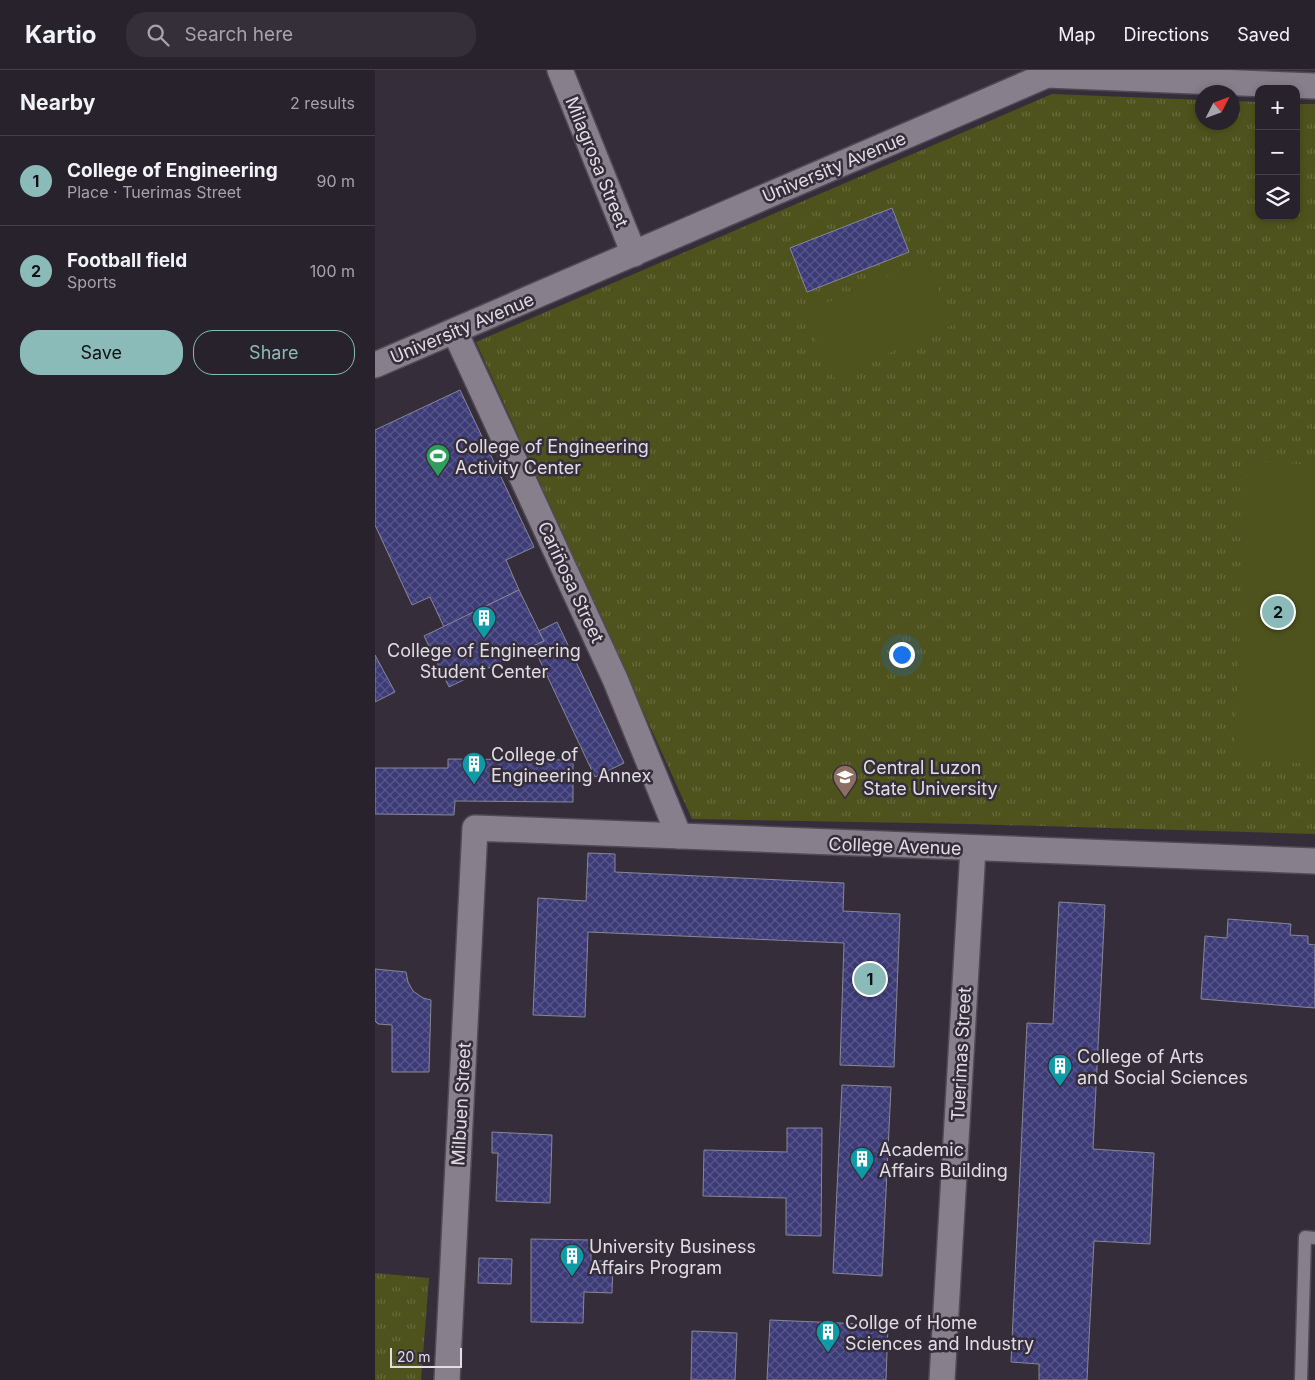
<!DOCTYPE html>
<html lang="en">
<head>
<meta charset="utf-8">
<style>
  body { margin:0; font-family:Inter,sans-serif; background:#342f38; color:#f1f3f6 }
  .controls { position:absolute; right:15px; top:15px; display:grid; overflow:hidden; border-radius:10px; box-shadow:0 2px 8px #0003 }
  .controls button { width:45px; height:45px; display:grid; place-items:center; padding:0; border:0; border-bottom:1px solid #443f48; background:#28222c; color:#f1f3f6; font:25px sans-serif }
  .compass { position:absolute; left:820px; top:15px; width:45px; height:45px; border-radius:50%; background:#28222c; box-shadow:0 2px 8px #0003; rotate:48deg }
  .scale { position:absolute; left:15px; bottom:12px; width:72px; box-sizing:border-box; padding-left:5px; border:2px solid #e1dde5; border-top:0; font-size:14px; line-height:18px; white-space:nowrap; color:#e1dde5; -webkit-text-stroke:4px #352e3a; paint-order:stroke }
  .you { position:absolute; left:526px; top:584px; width:18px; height:18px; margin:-12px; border:4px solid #fff; border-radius:50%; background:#1a73e8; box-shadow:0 0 0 8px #1a73e833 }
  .badge { display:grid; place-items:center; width:32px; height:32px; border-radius:50%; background:#8bbbb9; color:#111; font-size:16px; font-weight:700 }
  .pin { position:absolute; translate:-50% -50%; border:2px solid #fff; box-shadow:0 1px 5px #0006 }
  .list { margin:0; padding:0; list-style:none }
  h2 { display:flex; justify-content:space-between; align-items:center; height:65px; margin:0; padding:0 20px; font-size:21px }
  h2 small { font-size:16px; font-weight:400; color:#a5a4a9 }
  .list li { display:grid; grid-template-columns:32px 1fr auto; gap:15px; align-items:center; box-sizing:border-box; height:90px; padding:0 20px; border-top:1px solid #443f48 }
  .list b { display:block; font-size:19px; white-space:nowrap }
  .list p { margin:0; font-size:16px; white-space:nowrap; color:#a5a4a9 }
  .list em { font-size:16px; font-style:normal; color:#a5a4a9 }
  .actions { display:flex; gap:10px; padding:15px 20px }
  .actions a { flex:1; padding:11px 0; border:1px solid #8bbbb9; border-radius:20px; text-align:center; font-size:18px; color:#8bbbb9 }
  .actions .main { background:#8bbbb9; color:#111 }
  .icon { flex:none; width:28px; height:28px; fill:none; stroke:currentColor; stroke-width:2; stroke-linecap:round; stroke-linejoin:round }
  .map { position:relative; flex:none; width:940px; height:1310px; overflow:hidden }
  header { display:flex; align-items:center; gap:30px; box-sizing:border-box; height:70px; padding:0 25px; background:#28222c; border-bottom:1px solid #443f48 }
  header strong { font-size:24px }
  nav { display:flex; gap:28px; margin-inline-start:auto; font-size:18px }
  .search { width:350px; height:45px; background:#342f38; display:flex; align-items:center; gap:12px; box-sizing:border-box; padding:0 18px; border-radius:20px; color:#a5a4a9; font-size:19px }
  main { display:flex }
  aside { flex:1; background:#28222c }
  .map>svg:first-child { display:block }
</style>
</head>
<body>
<header>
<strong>Kartio</strong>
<div class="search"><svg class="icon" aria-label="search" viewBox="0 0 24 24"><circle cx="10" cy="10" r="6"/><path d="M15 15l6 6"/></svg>Search here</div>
<nav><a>Map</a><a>Directions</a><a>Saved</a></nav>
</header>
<main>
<aside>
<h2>Nearby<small>2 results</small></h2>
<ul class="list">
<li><span class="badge">1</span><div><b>College of Engineering</b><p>Place · Tuerimas Street</p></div><em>90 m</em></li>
<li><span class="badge">2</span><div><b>Football field</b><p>Sports</p></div><em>100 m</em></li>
</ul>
<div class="actions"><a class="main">Save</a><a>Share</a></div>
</aside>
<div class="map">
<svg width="940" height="1310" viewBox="0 0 940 1310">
  <defs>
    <pattern id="grass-tufts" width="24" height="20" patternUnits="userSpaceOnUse" patternTransform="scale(1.25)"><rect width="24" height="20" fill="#4e531d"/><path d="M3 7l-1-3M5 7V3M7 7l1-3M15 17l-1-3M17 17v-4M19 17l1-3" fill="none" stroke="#676b3e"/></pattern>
    <pattern id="building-cross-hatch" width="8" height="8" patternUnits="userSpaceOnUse" patternTransform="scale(1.25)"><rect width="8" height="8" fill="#3d3b77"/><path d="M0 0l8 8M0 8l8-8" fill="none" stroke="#59578a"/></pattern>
  </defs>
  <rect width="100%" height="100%" fill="#352e3a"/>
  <!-- grass -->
  <g fill="url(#grass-tufts)">
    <path d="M677,24l150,6 1,22h30v-21l26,1v114h37v-112h19v730l-346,-10 -277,-5 -216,-477z"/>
    <path d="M0,1203l54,5 -8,102h-46z"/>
  </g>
  <!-- pitch -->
  <g fill="#4e531d">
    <path d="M550,189l29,65 -121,54 -29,-65z"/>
    <path d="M873,391l67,4v299l-81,-5z"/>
  </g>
  <!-- building -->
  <g fill="url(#building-cross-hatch)" stroke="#868796">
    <path d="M517,138l17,44 -102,40 -17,-44z"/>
    <path d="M85,320l74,157 -28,13 13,30 -75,37 -14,-30 -18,8 -37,-80v-95z"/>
    <path d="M144,520l25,51 -95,46 -25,-51z"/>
    <path d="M182,552l67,141 -29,14 -62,-131 11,-5 -5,-10z"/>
    <path d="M0,585l20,37 -20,10z"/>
    <path d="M73,689l125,1v42l-118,-1 -1,14 -79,-1v-46h73z"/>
    <path d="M213,783l27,1v18l229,11 -1,28 57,3 -6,153 -54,-2 4,-122 -256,-11 -3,85 -52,-2 5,-117 48,3z"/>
    <path d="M684,832l46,3 -12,244 61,4 -4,91 -56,-3 -7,139h-48v-16l-28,-2 16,-339 26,1z"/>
    <path d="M853,849l63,5 -1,11 18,1v8l7,1v63l-114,-9 4,-63 22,2z"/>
    <path d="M0,899l31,3 2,10 5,9 10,7 8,2 -2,72h-37v-47l-14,-1 -3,-3z"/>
    <path d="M467,1015l49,2 -9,189 -49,-3z"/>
    <path d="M412,1058h35l-1,108 -35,-1v-37l-83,-2 1,-46 83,2z"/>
    <path d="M117,1062l60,3 -2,68 -54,-2 2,-48h-6z"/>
    <path d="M156,1169l60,1v21h22l-1,32 -28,-1 -1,31 -52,-1z"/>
    <path d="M104,1188l33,1 -1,25 -33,-1z"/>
    <path d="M395,1250l118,5 -2,55h-119z"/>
    <path d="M317,1261l45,2 -2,47h-44z"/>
  </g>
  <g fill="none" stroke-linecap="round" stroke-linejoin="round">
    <defs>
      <path id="service" d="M926,1310l4,-143 10,1"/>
      <g id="minor">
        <path d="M185,0l74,184"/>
        <path d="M80,262l160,347 64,157"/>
        <path d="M0,295l672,-290 268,11"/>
        <path d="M72,1310l28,-552 840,33"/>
        <path d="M567,1310l31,-531"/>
      </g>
    </defs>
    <!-- service casing -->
    <use href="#service" stroke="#504a54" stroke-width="15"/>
    <!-- minor casing -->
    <use href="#minor" stroke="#504a54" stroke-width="28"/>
    <!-- service -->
    <use href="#service" stroke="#877f8c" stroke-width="12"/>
    <!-- minor -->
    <use href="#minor" stroke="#877f8c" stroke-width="25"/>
  </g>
  <!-- icons -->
  <defs>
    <symbol id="stadium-pin" viewBox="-11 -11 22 30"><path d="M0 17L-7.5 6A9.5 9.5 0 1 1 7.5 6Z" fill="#2e9e5b" stroke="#352e3a"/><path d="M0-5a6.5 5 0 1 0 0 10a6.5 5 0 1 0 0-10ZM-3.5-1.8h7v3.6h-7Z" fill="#fff"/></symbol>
    <symbol id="building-pin" viewBox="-11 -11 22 30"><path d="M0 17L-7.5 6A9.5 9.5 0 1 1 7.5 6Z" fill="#0f9aa8" stroke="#352e3a"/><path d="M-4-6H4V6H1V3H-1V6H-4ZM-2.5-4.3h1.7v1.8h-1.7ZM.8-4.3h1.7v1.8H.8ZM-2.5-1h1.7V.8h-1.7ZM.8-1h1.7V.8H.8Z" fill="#fff"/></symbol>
    <symbol id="university-pin" viewBox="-11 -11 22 30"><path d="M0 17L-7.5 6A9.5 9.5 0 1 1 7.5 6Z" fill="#8d6e63" stroke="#352e3a"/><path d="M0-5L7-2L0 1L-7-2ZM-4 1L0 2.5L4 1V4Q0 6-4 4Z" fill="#fff"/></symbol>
  </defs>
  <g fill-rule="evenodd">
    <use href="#stadium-pin" x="49" y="372" width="28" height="38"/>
    <use href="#building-pin" x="95" y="534" width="28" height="38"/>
    <use href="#building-pin" x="85" y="680" width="28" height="38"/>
    <use href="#university-pin" x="456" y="693" width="28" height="38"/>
    <use href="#building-pin" x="671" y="982" width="28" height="38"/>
    <use href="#building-pin" x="473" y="1075" width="28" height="38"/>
    <use href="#building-pin" x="183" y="1172" width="28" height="38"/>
    <use href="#building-pin" x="439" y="1248" width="28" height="38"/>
  </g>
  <g text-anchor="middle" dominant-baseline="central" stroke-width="5" stroke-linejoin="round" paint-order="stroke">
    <!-- street labels -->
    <g font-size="18" fill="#e1dde5" stroke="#352e3a">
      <text transform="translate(222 92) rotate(68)">Milagrosa Street</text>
      <text transform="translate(459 97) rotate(-23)">University Avenue</text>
      <text transform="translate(87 258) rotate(-23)">University Avenue</text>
      <text transform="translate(196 512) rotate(65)">Cariñosa Street</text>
      <text transform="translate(520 776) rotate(2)">College Avenue</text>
      <text transform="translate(586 984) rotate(-87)">Tuerimas Street</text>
      <text transform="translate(86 1034) rotate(-87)">Milbuen Street</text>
    </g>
    <!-- poi labels -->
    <g font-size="18" fill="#e1dde5" stroke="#352e3a" text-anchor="start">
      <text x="80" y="376">College of Engineering<tspan x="80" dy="21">Activity Center</tspan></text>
      <text x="109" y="580" text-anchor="middle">College of Engineering<tspan x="109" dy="21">Student Center</tspan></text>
      <text x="116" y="684">College of<tspan x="116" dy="21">Engineering Annex</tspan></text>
      <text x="488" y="697">Central Luzon<tspan x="488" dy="21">State University</tspan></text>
      <text x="702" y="986">College of Arts<tspan x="702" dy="21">and Social Sciences</tspan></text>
      <text x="504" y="1079">Academic<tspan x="504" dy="21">Affairs Building</tspan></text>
      <text x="214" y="1176">University Business<tspan x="214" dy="21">Affairs Program</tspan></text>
      <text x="470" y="1252">Collge of Home<tspan x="470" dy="21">Sciences and Industry</tspan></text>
    </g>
  </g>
</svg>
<div class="controls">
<button>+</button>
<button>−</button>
<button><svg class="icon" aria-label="layers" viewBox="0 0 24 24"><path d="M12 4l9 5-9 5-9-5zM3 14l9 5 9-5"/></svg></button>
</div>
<svg class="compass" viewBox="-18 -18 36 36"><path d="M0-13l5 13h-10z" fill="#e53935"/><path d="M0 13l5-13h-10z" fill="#a5a4a9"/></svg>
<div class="scale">20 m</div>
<div class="you"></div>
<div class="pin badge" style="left:495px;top:909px">1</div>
<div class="pin badge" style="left:903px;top:542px">2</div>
</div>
</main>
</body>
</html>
